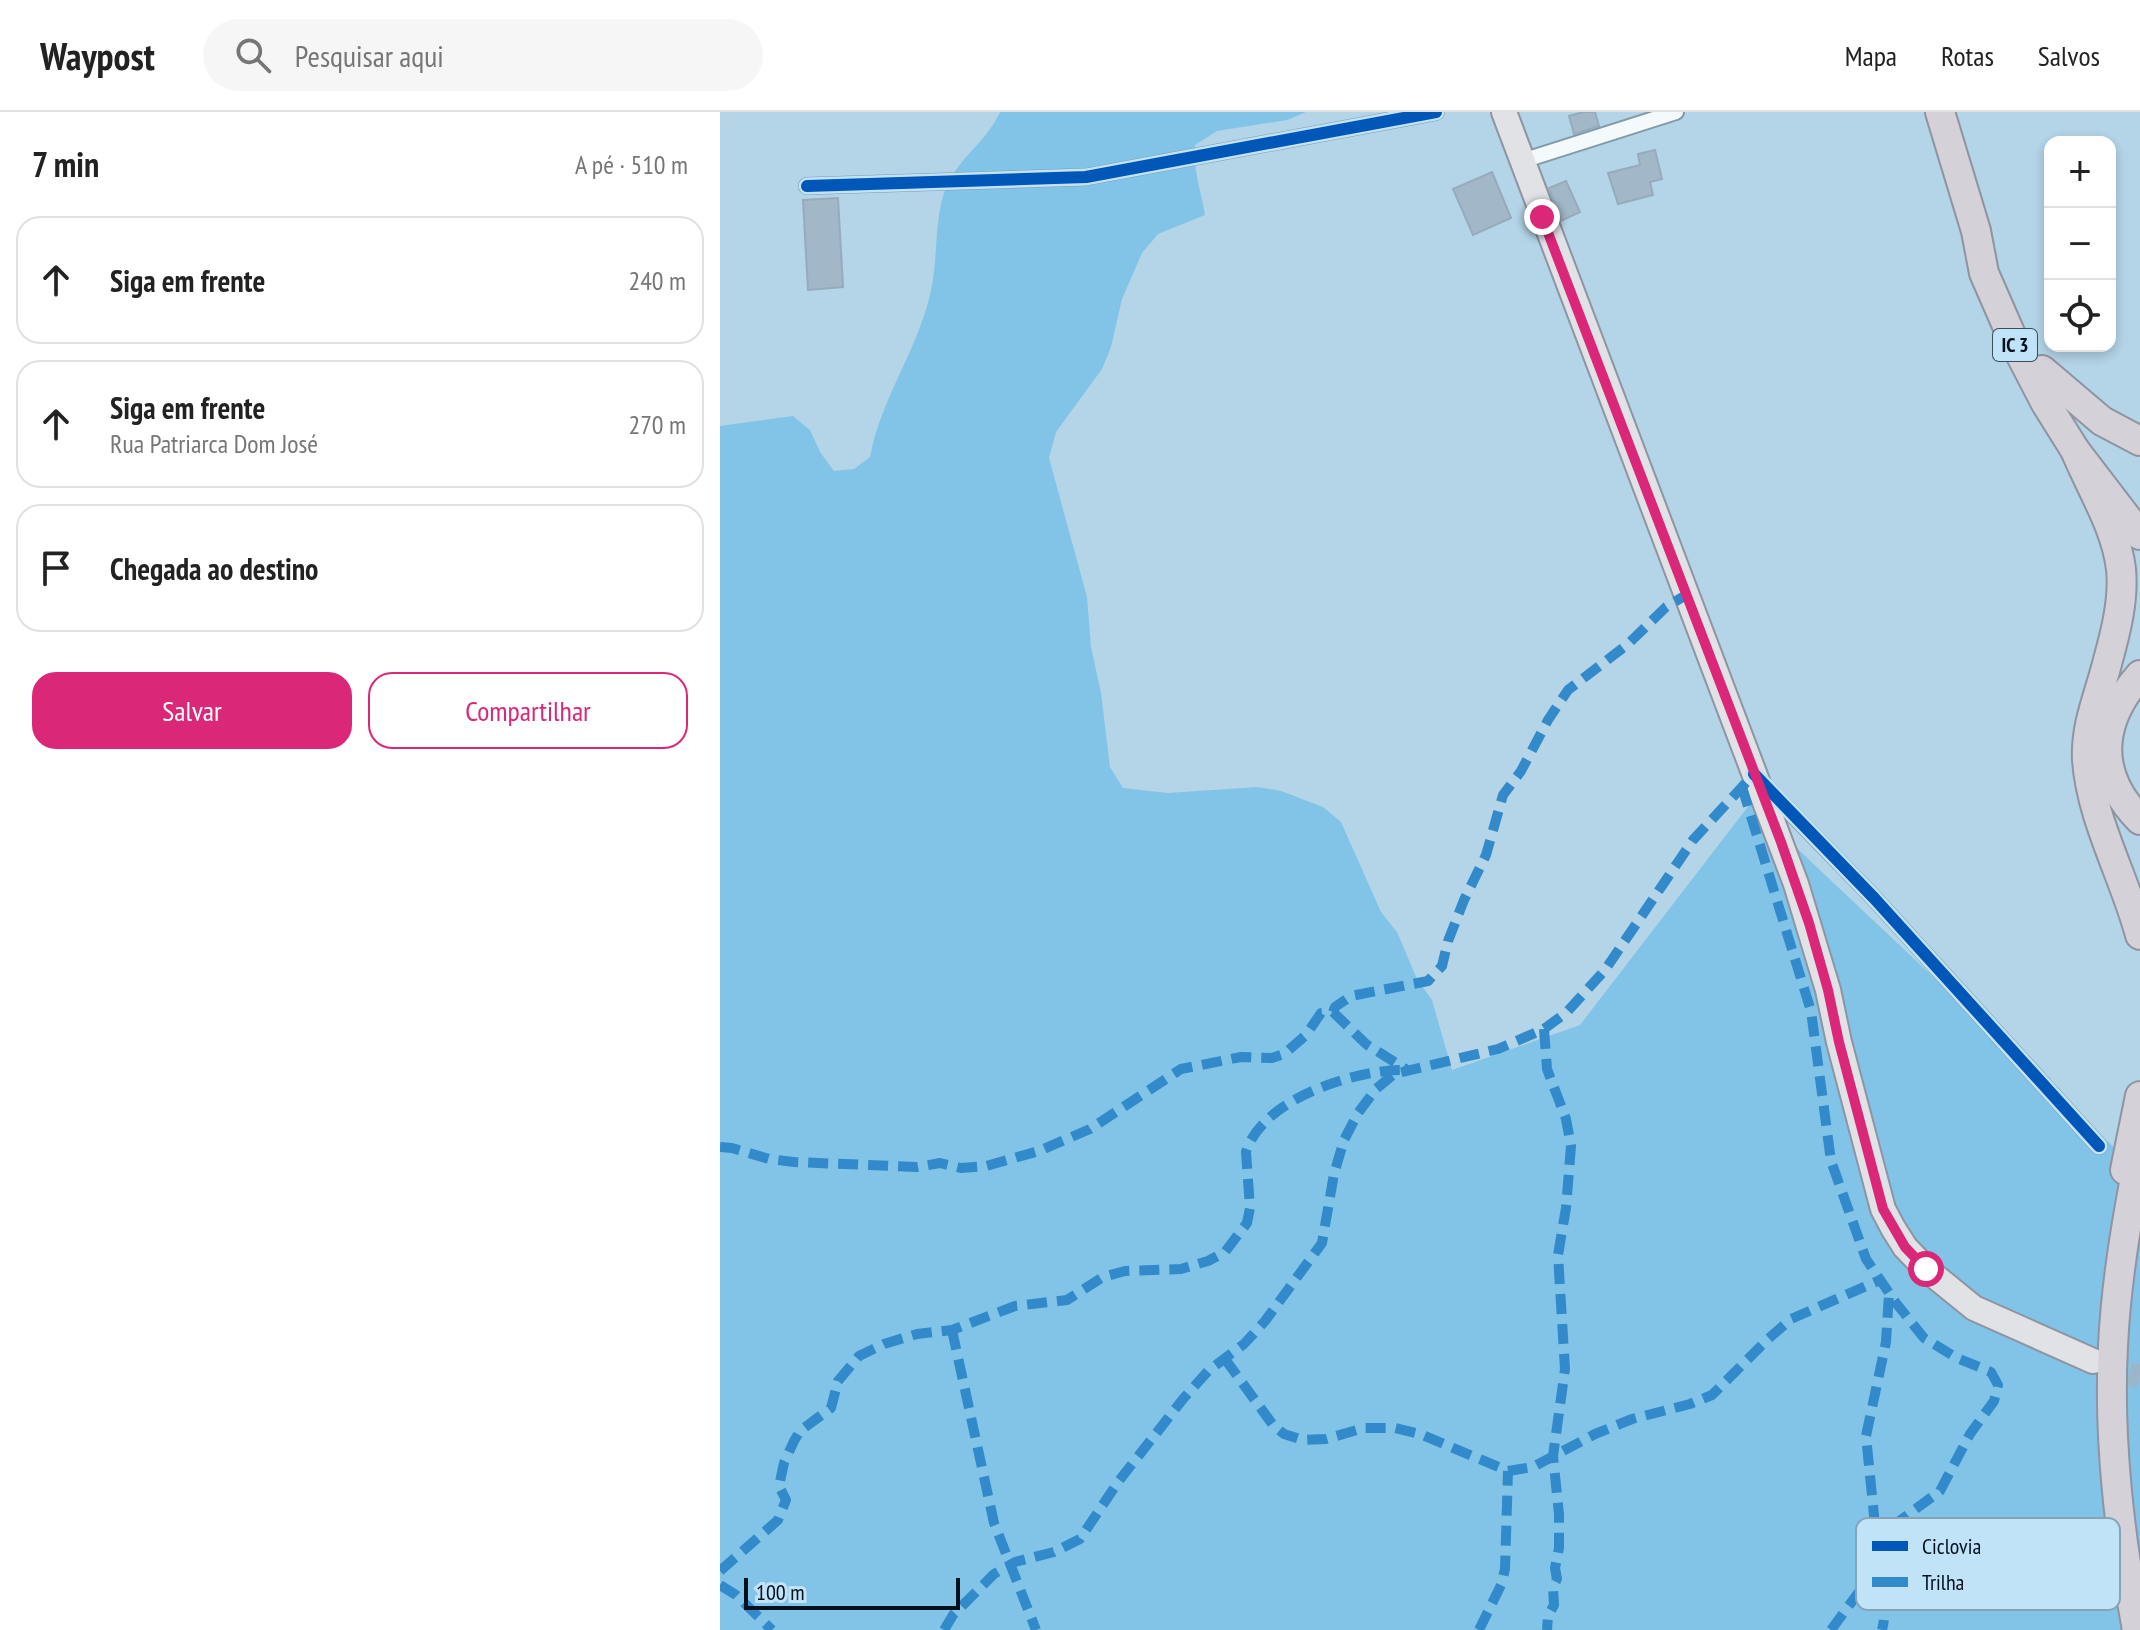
<!DOCTYPE html>
<html lang="pt">
<head>
<meta charset="utf-8">
<style>
  body { margin:0; font-family:"PT Sans Narrow",sans-serif; background:#f6f6f6; color:#222 }
  .controls { position:absolute; right:24px; top:24px; display:grid; overflow:hidden; border-radius:16px; box-shadow:0 4px 12px #0003 }
  .controls button { width:72px; height:72px; display:grid; place-items:center; padding:0; border:0; border-bottom:2px solid #e0e0e0; background:#fff; color:#222; font:40px sans-serif }
  .scale { position:absolute; left:24px; bottom:20px; width:216px; box-sizing:border-box; padding-left:8px; border:4px solid #00101c; border-top:0; font-size:22px; line-height:28px; white-space:nowrap; color:#00101c; -webkit-text-stroke:6px #c1e3f8; paint-order:stroke }
  .stop { position:absolute; width:24px; height:24px; margin:-18px; border:6px solid #db2777; border-radius:50%; background:#fff }
  .stop.end { background:#db2777; border-color:#fff; box-shadow:0 2px 8px #0008 }
  .list { margin:0; padding:0; list-style:none }
  h2 { display:flex; justify-content:space-between; align-items:center; height:104px; margin:0; padding:0 32px; font-size:34px }
  h2 small { font-size:26px; font-weight:400; color:#767676 }
  .list li { display:grid; grid-template-columns:52px 1fr auto; gap:24px; align-items:center; box-sizing:border-box; height:128px; margin:0 16px 16px; padding:0 16px; border:2px solid #e0e0e0; border-radius:24px }
  .list b { display:block; font-size:30px; white-space:nowrap }
  .list p { margin:0; font-size:26px; white-space:nowrap; color:#767676 }
  .list em { font-size:26px; font-style:normal; color:#767676 }
  .actions { display:flex; gap:16px; padding:24px 32px }
  .actions a { flex:1; padding:18px 0; border:2px solid #db2777; border-radius:24px; text-align:center; font-size:28px; color:#db2777 }
  .actions .main { background:#db2777; color:#fff }
  .icon { flex:none; width:44px; height:44px; fill:none; stroke:currentColor; stroke-width:2; stroke-linecap:round; stroke-linejoin:round }
  .map { position:relative; flex:none; width:1420px; height:1518px; overflow:hidden }
  header { display:flex; align-items:center; gap:48px; box-sizing:border-box; height:112px; padding:0 40px; background:#fff; border-bottom:2px solid #e0e0e0 }
  header strong { font-size:38px }
  nav { display:flex; gap:44px; margin-inline-start:auto; font-size:28px }
  .search { width:560px; height:72px; background:#f6f6f6; display:flex; align-items:center; gap:20px; box-sizing:border-box; padding:0 28px; border-radius:44px; color:#767676; font-size:30px }
  main { display:flex }
  aside { flex:1; background:#fff }
  .map>svg:first-child { display:block }
</style>
</head>
<body>
<header>
<strong>Waypost</strong>
<div class="search"><svg class="icon" aria-label="search" viewBox="0 0 24 24"><circle cx="10" cy="10" r="6"/><path d="M15 15l6 6"/></svg>Pesquisar aqui</div>
<nav><a>Mapa</a><a>Rotas</a><a>Salvos</a></nav>
</header>
<main>
<aside>
<h2>7 min<small>A pé · 510 m</small></h2>
<ul class="list">
<li><svg class="icon" aria-label="ahead" viewBox="0 0 24 24"><path d="M12 20V5M6 11l6-6 6 6"/></svg><div><b>Siga em frente</b></div><em>240 m</em></li>
<li><svg class="icon" aria-label="ahead" viewBox="0 0 24 24"><path d="M12 20V5M6 11l6-6 6 6"/></svg><div><b>Siga em frente</b><p>Rua Patriarca Dom José</p></div><em>270 m</em></li>
<li><svg class="icon" aria-label="arrive" viewBox="0 0 24 24"><path d="M6 21V4h12l-3 4 3 4H6"/></svg><div><b>Chegada ao destino</b></div></li>
</ul>
<div class="actions"><a class="main">Salvar</a><a>Compartilhar</a></div>
</aside>
<div class="map">
<svg width="1420" height="1518" viewBox="0 0 1420 1518">
  <rect width="100%" height="100%" fill="#b4d4e7"/>
  <!-- green -->
  <path fill="#82c4e8" d="M280,0h306l-19,8 -70,11 -22,14c-2,26 6,45 10,70l-47,19 -16,19 -20,46 -11,48 -9,22 -46,63 -7,26 38,139 4,50 10,46 9,74 13,21 45,5 90,-6 23,4 42,16 18,15 40,90 16,20 20,47 15,21 20,70 128,-45 170,-221 390,368v458h-1420v-1204l73,-10 17,14 10,22 14,19 20,-2 16,-12c12,-65 57,-119 64,-185 4,-32 1,-68 18,-96 14,-23 37,-39 48,-64z"/>
  <!-- building -->
  <g fill="#a2b7c8" stroke="#96abbc" stroke-width="2">
    <path d="M863,0h12l4,14 -25,8 -5,-18z"/>
    <path d="M935,38l7,29 -12,3 3,13 -35,9 -10,-31 32,-8 -2,-11z"/>
    <path d="M772,60l19,46 -38,17 -20,-46z"/>
    <path d="M846,69l14,31 -19,9 -12,-33z"/>
    <path d="M118,86l5,89 -35,3 -5,-90z"/>
  </g>
  <g fill="none" stroke-linecap="round" stroke-linejoin="round">
    <!-- primary-tunnel -->
    <path stroke="#99b7c9" stroke-width="24" stroke-dasharray="24 12" stroke-linecap="butt" d="M1375,1250l45,15"/>
    <defs>
      <g id="street">
        <path d="M802,49l154,-49"/>
        <path d="M87,74l279,-9 350,-65"/>
        <path d="M1042,671l112,115 225,248"/>
      </g>
      <path id="primary" d="M784,0l292,772 32,106 11,52 44,167 10,19 12,19 21,22 48,39 119,53"/>
      <g id="highway">
        <path d="M1220,0l36,119 8,42 31,71 30,58 30,48 65,85"/>
        <path d="M1322,258l60,51 38,20"/>
        <path d="M1355,338c16,39 41,77 46,119 3,30 -5,62 -13,91 -8,33 -23,65 -21,100 4,59 38,118 53,175"/>
        <path d="M1420,563c-42,48 -45,99 0,145"/>
        <path d="M1405,1058l15,-74"/>
        <path d="M1417,1518c-17,-93 -29,-189 -24,-284 3,-65 14,-130 27,-193"/>
      </g>
    </defs>
    <!-- street casing -->
    <use href="#street" stroke="#809aa8" stroke-width="18"/>
    <!-- primary casing -->
    <use href="#primary" stroke="#8e94a1" stroke-width="28"/>
    <!-- highway casing -->
    <use href="#highway" stroke="#8e94a1" stroke-width="32"/>
    <!-- street -->
    <use href="#street" stroke="#f4f9fb" stroke-width="14"/>
    <!-- primary -->
    <use href="#primary" stroke="#e1e2e6" stroke-width="24"/>
    <!-- highway -->
    <use href="#highway" stroke="#d5d1d8" stroke-width="28"/>
    <!-- quiet -->
    <g stroke="#328aca" stroke-width="10" stroke-dasharray="20 10" stroke-linecap="butt">
      <path d="M1022,675l69,224 20,150 35,98 30,44 28,35 33,20 34,14 7,13 -4,16 -24,33 -30,57 -42,31 -20,33 -8,22c10,20 18,30 12,53"/>
      <path d="M613,900l33,32 41,26"/>
      <path d="M824,917l3,40 19,50 5,27 -5,62 -8,47 7,114 -12,87 6,58v34l-4,20 2,11 -4,8 1,18 -6,11 -1,14"/>
      <path d="M0,1035l12,1 37,11 25,3 123,5 23,-4 21,5 25,-2 53,-15 51,-22 91,-60 60,-12 31,1 12,-4 22,-19 15,-22 12,-1 2,-5 16,-11 77,-15 14,-15 6,-25 16,-41 22,-45 17,-60 18,-24 27,-51 20,-30 60,-46 38,-37 20,-12"/>
      <path d="M232,1218l42,193 42,107"/>
      <path d="M505,1247l48,66 11,9 19,6 23,-1 38,-11h31l25,6 88,37 25,-4 62,-33 37,-15 58,-15 22,-9 56,-56 23,-20 89,-39"/>
      <path d="M1158,1443l-12,-119 20,-94 3,-48"/>
      <path d="M0,1459l58,-51 8,-20 -7,-14 5,-23 10,-22 6,-10 31,-23 7,-27 21,-25 25,-12 33,-10 35,-4 63,-24 52,-6 36,-23 22,-6 56,-2 27,-8 17,-9 22,-29 3,-15 -4,-56c16,-53 108,-82 157,-82"/>
      <path d="M0,1473l16,10 36,35"/>
      <path d="M224,1518l9,-15 41,-41 21,-12 39,-10 26,-13 38,-57 65,-83 25,-28 36,-27 21,-23 57,-78 12,-69 10,-34 14,-27 18,-24 18,-15 104,-25 46,-20 23,-17 38,-42 88,-130 61,-66"/>
      <path d="M759,1518l22,-45 4,-16 3,-98"/>
      <path d="M1111,1518l39,-53"/>
    </g>
    <defs>
      <g id="cycleway">
        <path d="M87,74l279,-9 350,-65"/>
        <path d="M1034,662l120,124 225,248"/>
      </g>
    </defs>
    <!-- cycleway casing -->
    <use href="#cycleway" stroke="#c1e3f8" stroke-width="17"/>
    <!-- cycleway -->
    <use href="#cycleway" stroke="#0057b8" stroke-width="12"/>
  </g>
  <g fill="none" stroke-linecap="round" stroke-linejoin="round">
    <!-- route -->
    <path stroke="#db2777" stroke-width="10" d="M822,105l239,625 28,81 19,67 11,52 44,167 22,38 21,22"/>
  </g>
  <g text-anchor="middle" dominant-baseline="central" stroke-width="8" stroke-linejoin="round" paint-order="stroke">
    <!-- shield labels -->
    <rect fill="#c1e3f8" stroke="#3a4f5e" stroke-width="2" x="1273" y="217" width="44" height="32" rx="6"/>
    <g font-size="20" font-weight="bold" fill="#00101c">
      <text x="1295" y="233">IC 3</text>
    </g>
  </g>
  <!-- legend -->
  <rect x="1136" y="1406" width="264" height="92" rx="12" fill="#c1e3f8" stroke="#87a4b6" stroke-width="2"/>
  <rect x="1152" y="1429" width="36" height="10" fill="#0057b8"/>
  <rect x="1152" y="1465" width="36" height="10" fill="#328aca"/>
  <g font-size="22" fill="#00101c">
    <text x="1202" y="1442">Ciclovia</text>
    <text x="1202" y="1478">Trilha</text>
  </g>
</svg>
<div class="controls">
<button>+</button>
<button>−</button>
<button><svg class="icon" aria-label="locate" viewBox="0 0 24 24"><circle cx="12" cy="12" r="6"/><path d="M12 2v4M12 18v4M2 12h4M18 12h4"/></svg></button>
</div>
<div class="scale">100 m</div>
<div class="stop" style="left:1206px;top:1157px"></div>
<div class="stop end" style="left:822px;top:105px"></div>
</div>
</main>
</body>
</html>
